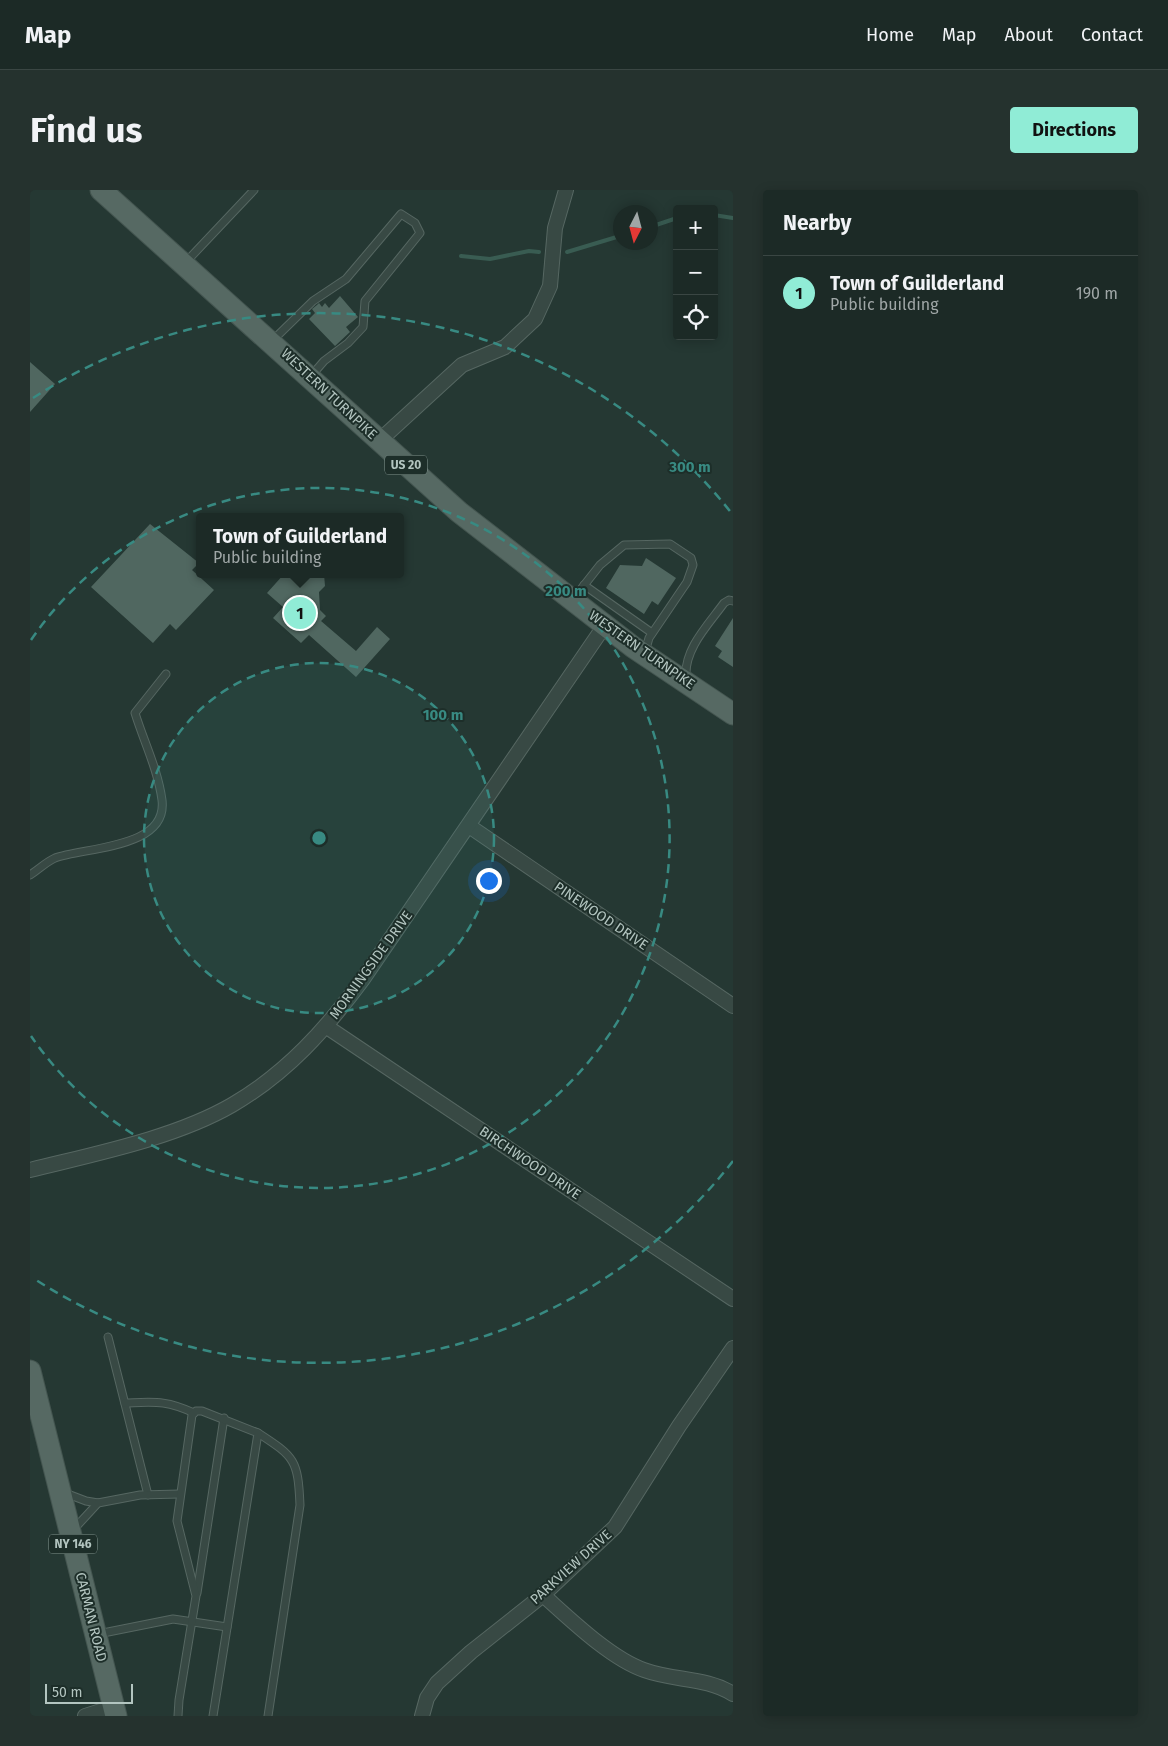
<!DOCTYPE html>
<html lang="en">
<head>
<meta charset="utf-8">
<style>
  body { margin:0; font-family:"Fira Sans",sans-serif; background:#25322e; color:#f1f3f6 }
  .controls { position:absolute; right:15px; top:15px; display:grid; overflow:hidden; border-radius:5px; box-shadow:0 2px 12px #0003 }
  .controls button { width:45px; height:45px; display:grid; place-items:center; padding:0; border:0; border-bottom:1px solid #3a4643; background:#1c2a26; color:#f1f3f6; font:25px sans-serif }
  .compass { position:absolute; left:583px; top:15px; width:45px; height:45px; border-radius:50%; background:#1c2a26; box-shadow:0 2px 12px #0003; rotate:186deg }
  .scale { position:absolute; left:15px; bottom:12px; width:88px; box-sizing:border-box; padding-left:5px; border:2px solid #b3c5c0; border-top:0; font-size:14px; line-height:18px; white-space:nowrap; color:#b3c5c0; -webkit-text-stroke:4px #1d2e29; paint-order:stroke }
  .you { position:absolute; left:458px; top:690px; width:18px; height:18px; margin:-12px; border:4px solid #fff; border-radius:50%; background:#1a73e8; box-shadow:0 0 0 8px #1a73e833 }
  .badge { display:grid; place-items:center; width:32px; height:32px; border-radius:50%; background:#90ecd6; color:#111; font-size:16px; font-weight:700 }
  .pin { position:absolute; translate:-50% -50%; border:2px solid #fff; box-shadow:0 1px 5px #0006 }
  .popup { position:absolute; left:166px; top:323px; width:208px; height:65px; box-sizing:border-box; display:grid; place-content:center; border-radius:5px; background:#1c2a26; filter:drop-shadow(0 1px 4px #0005); font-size:16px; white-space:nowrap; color:#a0a7a7 }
  .popup b { font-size:19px; color:#f1f3f6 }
  .popup::after { content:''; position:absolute; left:50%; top:100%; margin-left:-10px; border:10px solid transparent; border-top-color:#1c2a26 }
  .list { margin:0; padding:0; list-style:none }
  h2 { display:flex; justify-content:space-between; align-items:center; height:65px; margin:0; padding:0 20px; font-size:21px }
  h2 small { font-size:16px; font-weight:400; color:#a0a7a7 }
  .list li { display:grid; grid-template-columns:32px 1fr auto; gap:15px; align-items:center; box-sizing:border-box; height:75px; padding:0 20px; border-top:1px solid #3a4643 }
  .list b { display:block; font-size:19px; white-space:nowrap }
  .list p { margin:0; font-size:16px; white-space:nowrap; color:#a0a7a7 }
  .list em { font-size:16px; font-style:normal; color:#a0a7a7 }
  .icon { flex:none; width:28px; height:28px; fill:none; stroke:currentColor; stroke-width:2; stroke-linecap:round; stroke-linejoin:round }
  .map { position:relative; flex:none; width:703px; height:1526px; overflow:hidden; border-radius:5px }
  header { display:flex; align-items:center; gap:30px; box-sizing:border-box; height:70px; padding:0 25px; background:#1c2a26; border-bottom:1px solid #3a4643 }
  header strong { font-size:24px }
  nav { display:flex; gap:28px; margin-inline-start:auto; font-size:18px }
  .intro { display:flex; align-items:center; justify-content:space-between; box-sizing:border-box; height:120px; padding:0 30px }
  h1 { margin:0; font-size:35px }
  .button { padding:12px 22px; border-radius:5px; background:#90ecd6; color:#111; font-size:18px; font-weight:700 }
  main { display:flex; gap:30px; padding:0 30px }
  aside { flex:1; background:#1c2a26; border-radius:5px; box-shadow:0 2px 12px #0003 }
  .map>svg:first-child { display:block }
</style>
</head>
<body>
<header>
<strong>Map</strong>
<nav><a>Home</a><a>Map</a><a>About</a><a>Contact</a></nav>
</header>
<div class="intro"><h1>Find us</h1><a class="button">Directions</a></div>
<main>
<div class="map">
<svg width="703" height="1526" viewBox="0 0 703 1526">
  <rect width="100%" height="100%" fill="#253833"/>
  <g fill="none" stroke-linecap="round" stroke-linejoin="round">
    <!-- stream -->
    <g stroke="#395c52" stroke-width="4">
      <path d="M684,25l19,3"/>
      <path d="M620,37l27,-9"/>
      <path d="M537,62l53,-16"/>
      <path d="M431,66l29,3 39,-8 10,1"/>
    </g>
  </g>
  <!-- building -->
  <g fill="#506760">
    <path d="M310,106l18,21 -12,10 4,5 -15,14 -26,-27 6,-6 -3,-4 5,-4 2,-2 3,4 3,-4 4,5z"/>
    <path d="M0,172l25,22 -25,28z"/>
    <path d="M120,334l49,39 -7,7 22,20 -38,40 -6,-6 -17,19 -62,-56z"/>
    <path d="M616,368l30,20 -18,27 -6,-4 -8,13 -38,-26 14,-23 22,1z"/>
    <path d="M254,384h40l1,12 -6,6 1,18 6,6 -5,5 35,30 21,-24 13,12 -34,38 -47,-42 -8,8 -28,-25 10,-11 -16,-14z"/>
    <path d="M703,428v49l-15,-10 4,-6 -7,-5z"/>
  </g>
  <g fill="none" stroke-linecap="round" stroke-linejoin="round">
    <defs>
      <g id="service">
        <path d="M155,73l69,-73"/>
        <path d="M243,150l40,-39 33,-22 55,-65 14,9 5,10 -55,68 -2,26 -15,16 -24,18 -13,15"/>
        <path d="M554,399v-4l68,48"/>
        <path d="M544,408l26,-33 24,-20 46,-1 21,14 2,7 -6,17 -38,56 -4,14"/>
        <path d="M656,487c-2,-28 22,-52 38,-74l5,-3 4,1"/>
        <path d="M0,685c8,-5 16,-13 25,-17 30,-11 113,-9 107,-58 -4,-30 -18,-58 -27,-87l31,-39"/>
        <path d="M78,1147l40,158"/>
        <path d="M95,1213c30,-1 41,-3 69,10"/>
        <path d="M228,1243c37,24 40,27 42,72l-32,211"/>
        <path d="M35,1303l21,8 12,2"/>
        <path d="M44,1339l24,-26 42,-8 40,-1"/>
        <path d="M167,1403l27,-175"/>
        <path d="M68,1444l75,-15 54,8"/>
        <path d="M148,1526l1,-16 17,-104 -19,-75 15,-106 4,-4h6l56,22 -45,283"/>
      </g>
      <g id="minor">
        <path d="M349,251l83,-76 43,-18 30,-28 15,-33 5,-58 11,-38"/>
        <path d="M439,636l264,180"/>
        <path d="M297,837l406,272"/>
        <path d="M0,980c64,-16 145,-32 202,-65 55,-32 94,-76 131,-126l242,-354"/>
        <path d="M513,1405c27,24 67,63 101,75 30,11 62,7 89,24"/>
        <path d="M55,1526l28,-9"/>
        <path d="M392,1526l5,-18 10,-15 34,-31 72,-57 72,-68 64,-101 54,-78"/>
      </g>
      <g id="primary">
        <path d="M71,0l358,322 174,135 100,67"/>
        <path d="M0,1181l86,345"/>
      </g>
    </defs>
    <!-- service casing -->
    <use href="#service" stroke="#566762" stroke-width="9"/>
    <!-- minor casing -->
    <use href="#minor" stroke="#566762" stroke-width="16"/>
    <!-- primary casing -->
    <use href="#primary" stroke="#445550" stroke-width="23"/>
    <!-- service -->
    <use href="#service" stroke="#384944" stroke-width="7"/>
    <!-- minor -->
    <use href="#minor" stroke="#384944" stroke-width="14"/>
    <!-- primary -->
    <use href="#primary" stroke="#566963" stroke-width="21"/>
  </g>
  <!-- distance rings -->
  <circle cx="289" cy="648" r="175" fill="#388a82" fill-opacity=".12"/>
  <g fill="none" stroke="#388a82" stroke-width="2.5" stroke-dasharray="9 6">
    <circle cx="289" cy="648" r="175"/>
    <path d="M1 450A350 350 0 1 1 1 846"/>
    <path d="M703 971A525 525 0 0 1 3 1088M3 208A525 525 0 0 1 703 325"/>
  </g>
  <g text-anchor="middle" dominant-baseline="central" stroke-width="4" stroke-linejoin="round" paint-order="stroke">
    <!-- shield labels -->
    <g fill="#1d2e29" stroke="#869893" stroke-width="1">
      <rect x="355" y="265.5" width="42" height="19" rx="4"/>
      <rect x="19" y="1344.5" width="48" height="19" rx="4"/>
    </g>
    <g font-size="12" font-weight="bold" fill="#b3c5c0">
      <text x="376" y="275">US 20</text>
      <text x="43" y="1354">NY 146</text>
    </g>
    <!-- street labels -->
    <g font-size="14" fill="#b3c5c0" stroke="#1d2e29">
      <text transform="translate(299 204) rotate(43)">WESTERN TURNPIKE</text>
      <text transform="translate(612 460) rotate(35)">WESTERN TURNPIKE</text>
      <text transform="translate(571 726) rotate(34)">PINEWOOD DRIVE</text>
      <text transform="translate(341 775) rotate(-54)">MORNINGSIDE DRIVE</text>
      <text transform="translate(500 973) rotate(34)">BIRCHWOOD DRIVE</text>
      <text transform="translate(541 1377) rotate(-42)">PARKVIEW DRIVE</text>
      <text transform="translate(61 1427) rotate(76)">CARMAN ROAD</text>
    </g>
  </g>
  <circle cx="289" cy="648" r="8" fill="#388a82" stroke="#1d2e29" stroke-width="2.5"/>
  <g font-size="15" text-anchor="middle" font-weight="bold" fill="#388a82" stroke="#1d2e29" stroke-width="4" stroke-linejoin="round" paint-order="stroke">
    <text x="660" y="282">300 m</text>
    <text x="536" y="406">200 m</text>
    <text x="413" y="530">100 m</text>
  </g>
</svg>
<div class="controls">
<button>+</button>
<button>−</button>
<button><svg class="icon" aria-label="locate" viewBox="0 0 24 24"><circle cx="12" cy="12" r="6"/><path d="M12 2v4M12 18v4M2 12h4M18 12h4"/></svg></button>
</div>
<svg class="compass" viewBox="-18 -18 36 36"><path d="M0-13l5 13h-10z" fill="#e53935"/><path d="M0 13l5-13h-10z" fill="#a0a7a7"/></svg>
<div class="scale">50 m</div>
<div class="you"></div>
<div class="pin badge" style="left:270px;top:423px">1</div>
<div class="popup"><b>Town of Guilderland</b>Public building</div>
</div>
<aside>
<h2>Nearby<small></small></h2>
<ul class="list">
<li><span class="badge">1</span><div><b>Town of Guilderland</b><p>Public building</p></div><em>190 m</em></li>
</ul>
</aside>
</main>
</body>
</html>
